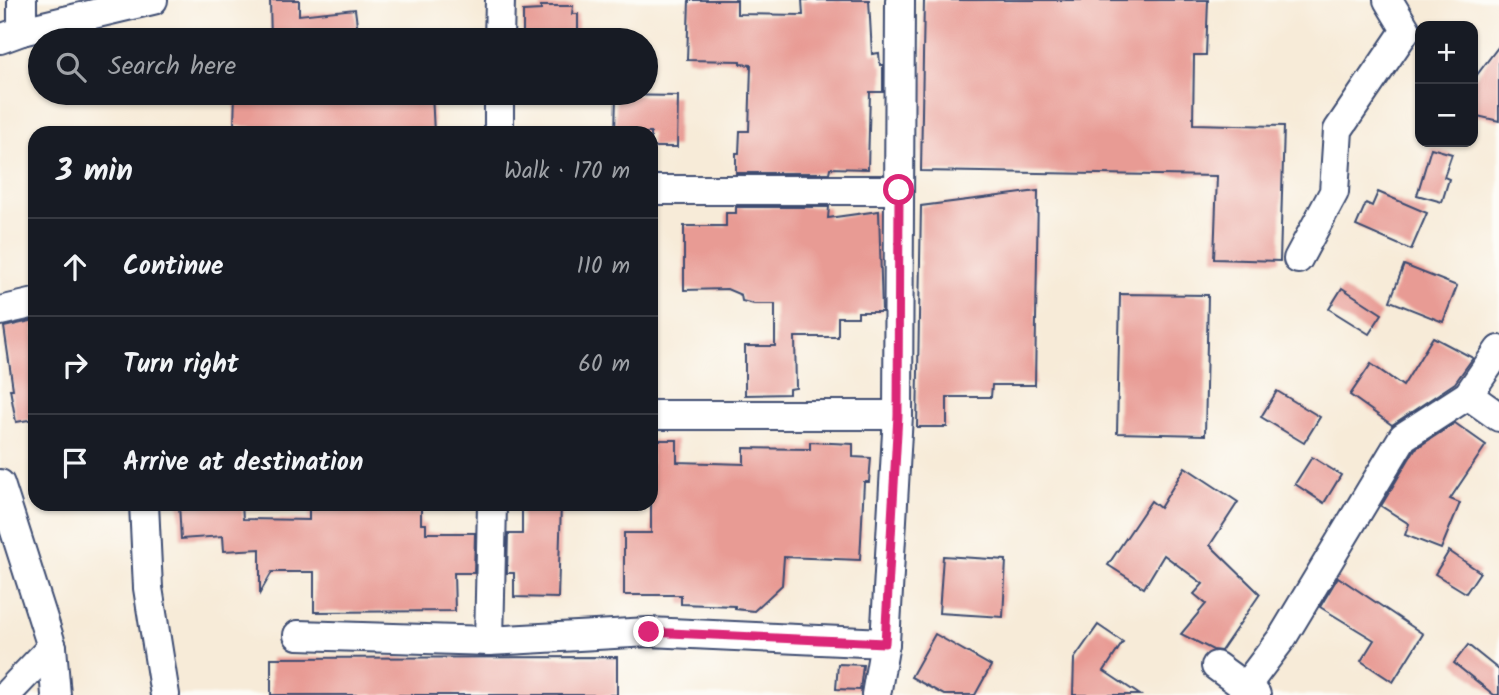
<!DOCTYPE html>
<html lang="en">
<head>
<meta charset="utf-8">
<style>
  body { margin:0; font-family:Kalam,sans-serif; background:#242831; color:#f1f3f6 }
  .controls { position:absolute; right:21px; top:21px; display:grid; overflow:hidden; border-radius:14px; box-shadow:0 2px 5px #0004 }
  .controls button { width:63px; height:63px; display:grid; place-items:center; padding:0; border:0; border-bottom:2px solid #363941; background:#171b24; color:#f1f3f6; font:35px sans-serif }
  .stop { position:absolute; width:21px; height:21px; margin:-16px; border:5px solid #db2777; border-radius:50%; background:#fff }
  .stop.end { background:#db2777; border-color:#fff; box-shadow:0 2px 7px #0008 }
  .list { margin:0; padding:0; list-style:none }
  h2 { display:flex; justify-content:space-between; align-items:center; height:91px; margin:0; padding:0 28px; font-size:30px }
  h2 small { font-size:23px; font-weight:400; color:#9ea1a6 }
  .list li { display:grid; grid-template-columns:46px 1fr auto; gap:21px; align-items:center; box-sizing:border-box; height:98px; padding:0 28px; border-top:2px solid #363941 }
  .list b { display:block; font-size:26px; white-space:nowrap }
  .list em { font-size:23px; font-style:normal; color:#9ea1a6 }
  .icon { flex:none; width:38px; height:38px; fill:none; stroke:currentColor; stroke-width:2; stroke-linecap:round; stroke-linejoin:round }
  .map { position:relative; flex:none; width:1499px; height:695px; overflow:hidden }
  .search { position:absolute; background:#171b24; box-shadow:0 2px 5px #0004; left:28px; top:28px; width:630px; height:77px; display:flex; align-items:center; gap:18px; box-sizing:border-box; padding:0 24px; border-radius:38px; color:#9ea1a6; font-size:26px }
  .panel { position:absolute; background:#171b24; box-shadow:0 2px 5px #0004; left:28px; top:126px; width:630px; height:385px; border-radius:21px }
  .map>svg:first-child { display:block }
</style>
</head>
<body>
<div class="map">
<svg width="1499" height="695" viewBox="0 0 1499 695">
  <rect width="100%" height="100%" fill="#fdfcf7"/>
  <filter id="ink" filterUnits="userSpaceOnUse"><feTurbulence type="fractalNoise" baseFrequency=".0143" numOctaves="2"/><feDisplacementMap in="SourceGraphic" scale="14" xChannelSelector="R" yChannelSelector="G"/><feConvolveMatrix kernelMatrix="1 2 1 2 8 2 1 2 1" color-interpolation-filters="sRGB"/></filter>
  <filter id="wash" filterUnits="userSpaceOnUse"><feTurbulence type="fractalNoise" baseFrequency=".00686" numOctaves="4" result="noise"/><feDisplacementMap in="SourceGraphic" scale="28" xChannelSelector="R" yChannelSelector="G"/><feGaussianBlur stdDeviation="1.57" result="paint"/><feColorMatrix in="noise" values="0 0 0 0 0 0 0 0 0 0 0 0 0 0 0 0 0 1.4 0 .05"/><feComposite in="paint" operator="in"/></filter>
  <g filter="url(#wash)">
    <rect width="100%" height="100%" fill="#f7ebd8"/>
    <g id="blocks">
      <!-- building -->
      <g fill="#e89b94">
        <path d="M270,0h29v15l56,-6 4,31h-88z"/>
        <path d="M689,0h48v14l66,1 -1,-15h67l3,54 7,-1 1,12h3v27h-13l-2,77 -38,-1 -1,5h-93v-20h3l1,-22h9l2,-66 -11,-1v-3l-53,-1z"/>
        <path d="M924,0h284l-2,55h-12l-1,69 91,2 -4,135 -66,-2 3,-83 -296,-5z"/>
        <path d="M541,6h32l-1,8h6v26h-55v-29l18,-1z"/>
        <path d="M1499,46v75l-26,-6v-35z"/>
        <path d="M235,93h55v4h5v6l87,-6 -1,-4h51l2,40h-183l1,-6 -18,-1z"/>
        <path d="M616,95l62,1 -1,51h-26v-14h-36z"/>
        <path d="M1431,148l21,6 -8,23 5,2 -7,23 -25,-7z"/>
        <path d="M1038,191l-3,194h-43l-1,12h-44v30h-30l4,-221z"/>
        <path d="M1378,192l49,21 -16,37 -55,-24 10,-23 6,3z"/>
        <path d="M736,207h93l-1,11 51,-7 3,101h-24v5h-20v20h-43l1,51 -7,1v5l-44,1v-49h30v-42h-21l-12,-3 -1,-6 -14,-6 -43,1v-64h42v-13h10z"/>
        <path d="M1404,265l53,21 -14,36 -53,-21z"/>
        <path d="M1342,288l40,26 -13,20 -40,-25z"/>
        <path d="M1120,294l88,1 -3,140 -88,-2z"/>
        <path d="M35,320v99l-19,3 -6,-33h3l-9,-62z"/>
        <path d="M1433,337l40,21 -18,25 -63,42 -42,-30 21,-31 32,22z"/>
        <path d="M1277,391l43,26 -16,26 -43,-26z"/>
        <path d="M1455,423l31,22 -36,54 10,4 -19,46 -36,-14 4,-11 -28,-18 34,-57z"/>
        <path d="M651,440h26v22l67,2v-16l66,1v-7l43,2v13l18,1 -2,24h-5l-4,78 -76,-3 -2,28 -28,26 -19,-2v-3l-54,-2v-9h-57v-62h27z"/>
        <path d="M1312,457l29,18 -17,28 -29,-19z"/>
        <path d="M1185,467l53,35 -28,43 50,49 -39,57 -8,-1 -32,-16 25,-30 -12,-10 9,-10 -39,-29 -20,33 -36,-23 43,-64 9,7z"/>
        <path d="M179,504h63l1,15 66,1v-16h112v20h5v9h49l-1,40h-20l1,38 -141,1v-40h-42l-12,21v-44l-36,2 -1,-15 -42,3z"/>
        <path d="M522,504h39l-3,94 -44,-1v-24h-7l1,-39h14z"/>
        <path d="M1449,551l31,21 -14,21 -31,-19z"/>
        <path d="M943,556l63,4 -3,57 -64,-4z"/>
        <path d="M1338,577l85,57 -30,48 -32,-21 13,-21 -54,-33z"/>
        <path d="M1098,625l25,17 -19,29 36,24h-67l1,-36z"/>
        <path d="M935,634l56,32 -16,29h-31l-33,-18z"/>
        <path d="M1468,645l31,25v25h-5l-40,-32z"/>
        <path d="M617,657v38h-346v-37z"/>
        <path d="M838,664l25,1 -3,25 -24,-1z"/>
      </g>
    </g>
  </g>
  <g filter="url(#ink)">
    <use href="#blocks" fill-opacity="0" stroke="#3c4b70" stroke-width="2"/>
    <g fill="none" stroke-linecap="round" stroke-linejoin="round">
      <defs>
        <g id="street">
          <path d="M22,0v31"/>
          <path d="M0,39l22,-8 131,-31"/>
          <path d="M499,40l1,-40"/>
          <path d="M499,133v-40"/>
          <path d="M651,190h248"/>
          <path d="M1298,259l36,-67 4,-62 68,-100 -18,-30"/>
          <path d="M0,311l35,-8"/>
          <path d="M1468,395l31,22"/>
          <path d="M651,415h247"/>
          <path d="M0,484l52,163 4,48"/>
          <path d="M144,504l4,84 17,107"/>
          <path d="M298,635l191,6 160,-9 236,11"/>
          <path d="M489,641l3,-137"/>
          <path d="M1216,666l40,29"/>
          <path d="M1245,687l37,-49 121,-201 65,-42 31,-45"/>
          <path d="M6,695l46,-48"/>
          <path d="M876,695l9,-52 13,-228 2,-415"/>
        </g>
      </defs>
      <!-- street casing -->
      <use href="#street" stroke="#3c4b70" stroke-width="32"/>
      <!-- street -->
      <use href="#street" stroke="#fff" stroke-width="28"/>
    </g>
  </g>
  <g fill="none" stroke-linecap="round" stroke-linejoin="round" filter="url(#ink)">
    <!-- route -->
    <path stroke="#db2777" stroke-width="9" d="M649,632l236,11 13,-228 1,-225"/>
  </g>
</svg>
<div class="controls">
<button>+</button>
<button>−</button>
</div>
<div class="stop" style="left:899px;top:190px"></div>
<div class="stop end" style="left:649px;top:632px"></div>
<div class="search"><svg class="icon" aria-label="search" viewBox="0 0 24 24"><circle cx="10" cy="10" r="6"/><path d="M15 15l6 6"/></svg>Search here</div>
<section class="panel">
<h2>3 min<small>Walk · 170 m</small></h2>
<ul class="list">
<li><svg class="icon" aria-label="ahead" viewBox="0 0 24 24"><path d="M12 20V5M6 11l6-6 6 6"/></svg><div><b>Continue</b></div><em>110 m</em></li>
<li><svg class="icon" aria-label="right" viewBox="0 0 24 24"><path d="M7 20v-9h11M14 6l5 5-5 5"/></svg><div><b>Turn right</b></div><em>60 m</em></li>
<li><svg class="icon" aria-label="arrive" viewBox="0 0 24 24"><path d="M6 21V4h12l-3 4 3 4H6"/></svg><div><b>Arrive at destination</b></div></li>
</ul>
</section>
</div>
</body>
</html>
